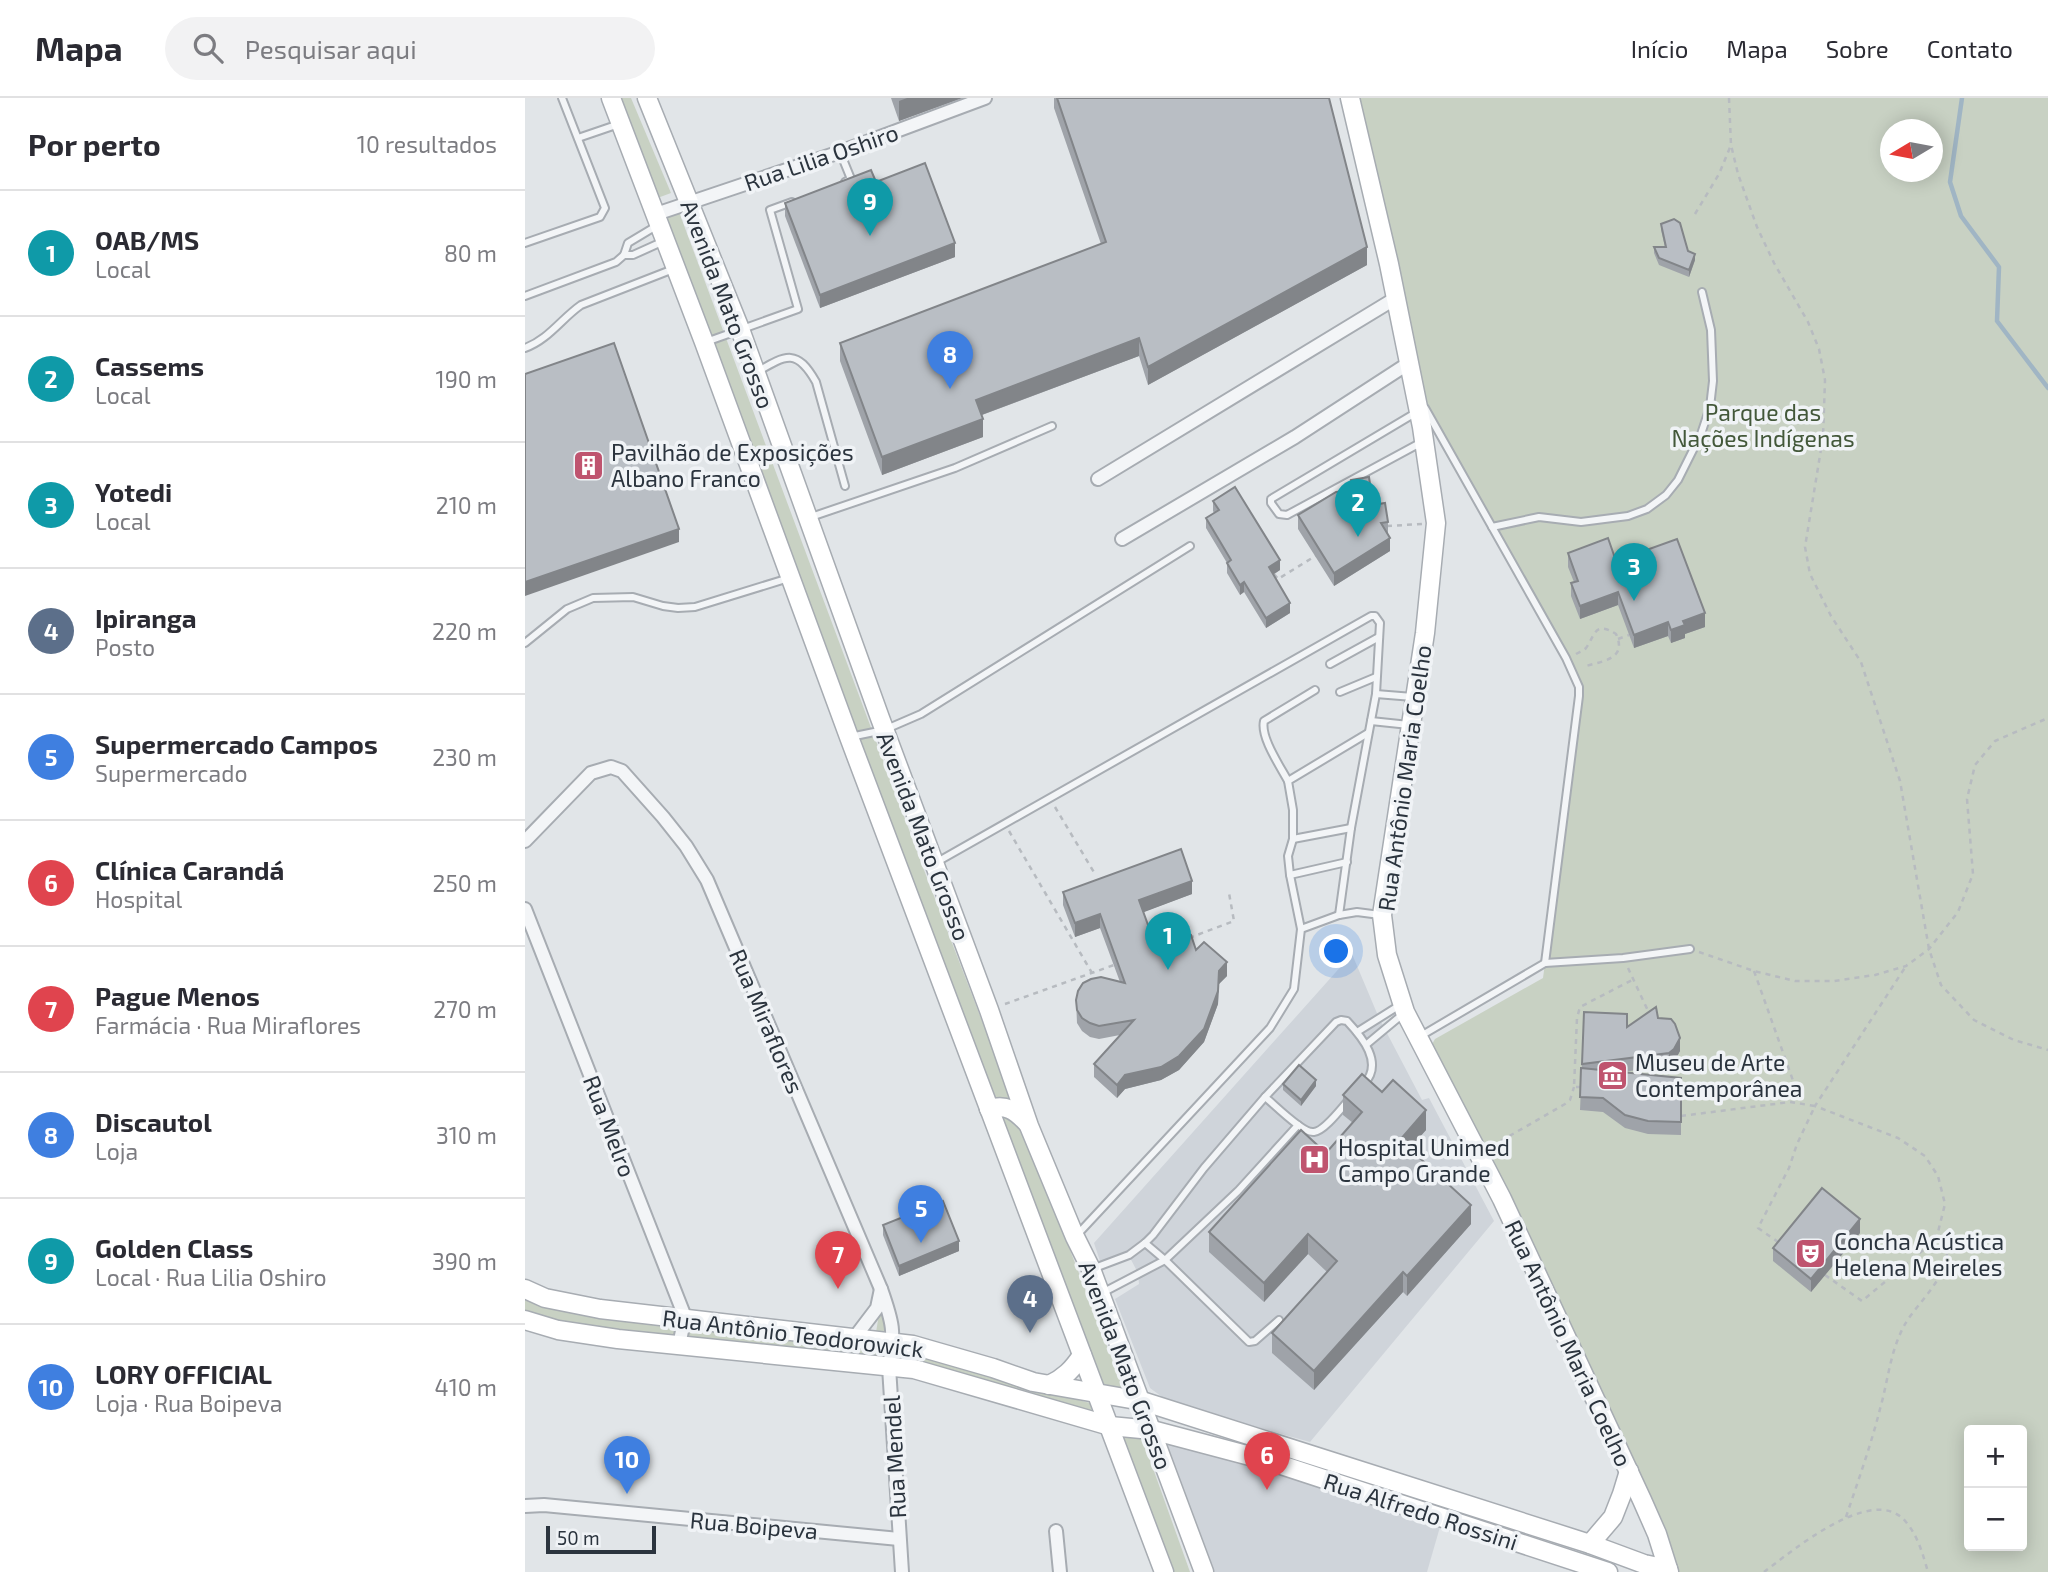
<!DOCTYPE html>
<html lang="pt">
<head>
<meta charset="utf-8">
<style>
  body { margin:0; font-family:"Exo 2",sans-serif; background:#f2f2f3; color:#2b2b33 }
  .controls { position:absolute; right:21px; bottom:21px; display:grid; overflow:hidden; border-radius:7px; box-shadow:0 4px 18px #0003 }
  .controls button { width:63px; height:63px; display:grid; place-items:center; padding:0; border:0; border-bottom:2px solid #e1e1e2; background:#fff; color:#2b2b33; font:35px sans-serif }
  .compass { position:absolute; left:1355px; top:21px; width:63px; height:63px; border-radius:50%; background:#fff; box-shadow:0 4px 18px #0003; rotate:260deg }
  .scale { position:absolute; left:21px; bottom:18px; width:110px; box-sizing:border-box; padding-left:7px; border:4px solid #2b343e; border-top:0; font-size:19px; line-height:24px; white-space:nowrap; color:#2b343e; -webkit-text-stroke:5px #f0f3f6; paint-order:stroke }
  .you { position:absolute; left:812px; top:854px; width:24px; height:24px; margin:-18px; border:5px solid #fff; border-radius:50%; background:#1a73e8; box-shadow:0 0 0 10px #1a73e833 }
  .badge { display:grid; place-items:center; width:46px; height:46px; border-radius:50%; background:#0f766e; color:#fff; font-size:23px; font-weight:700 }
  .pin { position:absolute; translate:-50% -58px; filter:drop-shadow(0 2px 4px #0008) }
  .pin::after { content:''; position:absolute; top:37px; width:24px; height:21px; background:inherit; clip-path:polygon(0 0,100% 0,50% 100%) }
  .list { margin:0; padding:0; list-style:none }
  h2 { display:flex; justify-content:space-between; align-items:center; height:91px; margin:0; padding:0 28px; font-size:30px }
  h2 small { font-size:23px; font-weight:400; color:#7c7c81 }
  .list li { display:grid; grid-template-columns:46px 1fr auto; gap:21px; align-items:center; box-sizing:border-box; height:126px; padding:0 28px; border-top:2px solid #e1e1e2 }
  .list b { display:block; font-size:26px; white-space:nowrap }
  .list p { margin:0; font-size:23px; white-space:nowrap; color:#7c7c81 }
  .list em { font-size:23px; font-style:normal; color:#7c7c81 }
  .icon { flex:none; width:38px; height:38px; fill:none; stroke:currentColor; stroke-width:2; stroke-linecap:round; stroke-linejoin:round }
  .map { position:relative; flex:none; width:1523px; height:1474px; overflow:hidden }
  header { display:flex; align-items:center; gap:42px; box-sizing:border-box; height:98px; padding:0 35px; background:#fff; border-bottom:2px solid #e1e1e2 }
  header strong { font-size:33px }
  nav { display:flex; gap:38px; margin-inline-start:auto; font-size:24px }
  .search { width:490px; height:63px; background:#f2f2f3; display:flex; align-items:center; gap:18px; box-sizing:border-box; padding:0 24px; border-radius:38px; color:#7c7c81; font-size:26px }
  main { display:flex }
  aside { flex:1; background:#fff }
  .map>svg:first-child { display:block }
</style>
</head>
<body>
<header>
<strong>Mapa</strong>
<div class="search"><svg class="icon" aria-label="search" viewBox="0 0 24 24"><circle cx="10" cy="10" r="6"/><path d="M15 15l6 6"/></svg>Pesquisar aqui</div>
<nav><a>Início</a><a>Mapa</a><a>Sobre</a><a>Contato</a></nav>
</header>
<main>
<aside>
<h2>Por perto<small>10 resultados</small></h2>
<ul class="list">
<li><span class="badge" style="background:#0f9aa8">1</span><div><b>OAB/MS</b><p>Local</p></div><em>80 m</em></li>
<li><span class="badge" style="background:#0f9aa8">2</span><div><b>Cassems</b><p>Local</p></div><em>190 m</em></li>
<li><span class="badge" style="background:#0f9aa8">3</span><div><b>Yotedi</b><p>Local</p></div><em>210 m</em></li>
<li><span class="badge" style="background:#5c6f8a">4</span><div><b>Ipiranga</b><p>Posto</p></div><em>220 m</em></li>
<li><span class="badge" style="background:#3f7fe0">5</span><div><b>Supermercado Campos</b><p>Supermercado</p></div><em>230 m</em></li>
<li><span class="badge" style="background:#e0444e">6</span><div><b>Clínica Carandá</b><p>Hospital</p></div><em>250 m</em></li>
<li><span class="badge" style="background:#e0444e">7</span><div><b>Pague Menos</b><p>Farmácia · Rua Miraflores</p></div><em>270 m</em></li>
<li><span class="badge" style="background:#3f7fe0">8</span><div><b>Discautol</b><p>Loja</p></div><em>310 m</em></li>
<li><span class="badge" style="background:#0f9aa8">9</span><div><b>Golden Class</b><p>Local · Rua Lilia Oshiro</p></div><em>390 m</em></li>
<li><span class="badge" style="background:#3f7fe0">10</span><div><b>LORY OFFICIAL</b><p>Loja · Rua Boipeva</p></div><em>410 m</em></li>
</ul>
</aside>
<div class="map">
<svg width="1523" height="1474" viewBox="0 0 1523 1474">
  <rect width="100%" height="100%" fill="#e1e5e8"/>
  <!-- built -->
  <g fill="#cfd4da">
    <path d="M827,856l27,64 43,82 7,-2 65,123 -184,221 -141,-40 -19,-14 -35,-89 24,-15 -1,-11 -11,-21 -27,9 -6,-18z"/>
    <path d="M635,1339l284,76 -17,59h-217z"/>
  </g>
  <!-- green -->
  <g fill="#c8d1c3" fill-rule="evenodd">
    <path d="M89,0h17l40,95 -19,7z"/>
    <path d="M834,0h689v1474h-369l-134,-302 -114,-224 4,-7 108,-61 38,-282 -8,-27 -148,-270 -27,-137zM1366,32h42v42h-42zM1444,1332h53v116h-53z"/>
    <path d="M154,114l245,658 201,523 -25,-4 -439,-1171z"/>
    <path d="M0,1202l77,18 96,12 176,15 4,-25 3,-12 11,40 41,8 60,22 97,25 3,13 -113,-29 -362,-51 -93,-23z"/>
    <path d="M615,1334l50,140h-19l-51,-139z"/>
  </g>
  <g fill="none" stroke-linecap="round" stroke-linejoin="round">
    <!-- stream -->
    <path stroke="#a0b5c4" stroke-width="4.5" d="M1437,0l-12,84 11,34 38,51 -2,54 51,67"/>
    <defs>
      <g id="lane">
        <path d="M53,40l41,-14"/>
        <path d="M315,54l11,27 -6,3"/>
        <path d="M0,145l75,-26 5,-9 -43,-110"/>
        <path d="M99,157h9l31,-14"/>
        <path d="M0,198l91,-34 8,-7 4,-12 30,-18"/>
        <path d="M181,244l92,-33 -28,-99 22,-8"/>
        <path d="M0,250c24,-9 36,-29 56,-43l95,-37"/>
        <path d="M232,274c30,-18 40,-23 59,10l29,104"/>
        <path d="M900,310l141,250 13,29v9l-34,267"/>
        <path d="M892,314l-146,87v4l8,11 8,1 135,-73"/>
        <path d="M283,420l147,-50 97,-42"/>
        <path d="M967,429l47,-10 42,5 47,-6 19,-7 19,-14 12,-15 23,-46 9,-27 3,-26 -2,-51 -9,-38"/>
        <path d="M0,545l42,-34 26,-11 40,-1 30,9 15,2 17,-1 94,-29"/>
        <path d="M805,566l49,-27"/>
        <path d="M815,594l36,-15"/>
        <path d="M851,596l37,3"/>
        <path d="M846,623l38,4"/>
        <path d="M325,639l34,-7 37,-16 269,-168"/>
        <path d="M763,683c-8,-15 -28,-44 -24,-60l51,-31"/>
        <path d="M768,741l58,-11"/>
        <path d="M412,764l434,-246h4l5,7 -4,71 -25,134 -12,87"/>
        <path d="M765,777l57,-13"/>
        <path d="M776,831l-11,-54 -2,-19 5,-17v-29l-5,-29 80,-48"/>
        <path d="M832,934l43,-27"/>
        <path d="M894,939l126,-74 78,-5 67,-9"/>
        <path d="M842,946l36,-30"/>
        <path d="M740,999c9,7 38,37 49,35 10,-1 26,-22 33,-30"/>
        <path d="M552,1137l193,-207 24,-39 7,-60 38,-14 18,-3 23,3"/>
        <path d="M620,1145l20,17 84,82 6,-1 24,-21"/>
        <path d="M567,1171l37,-14 16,-12 8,-8 51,-67 61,-71 71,-75 5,-2 6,1c15,16 37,42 17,63"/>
        <path d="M577,1195l63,-33 73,-69 60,-66"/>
      </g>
      <g id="street">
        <path d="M131,116l184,-62 145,-54"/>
        <path d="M573,381l298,-181"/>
        <path d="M597,441l173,-102 114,-74"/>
        <path d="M0,743l66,-68 20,-6 11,4 41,46 23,29 21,34 174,409c12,34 14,42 8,78l13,205"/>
        <path d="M0,811l160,408 -6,28"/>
        <path d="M330,1239l22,-29 4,-19"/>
        <path d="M0,1408l19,-1 355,34"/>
        <path d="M531,1433l4,41"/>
      </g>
      <g id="secondary">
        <path d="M86,0l93,244 145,395 315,835"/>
        <path d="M122,0l93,231 140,389 109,292 40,116 46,111 16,32 113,303"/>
        <path d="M825,0l39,166 33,163 14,96 -11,110 -43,282 5,40 18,57 97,187 140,301 15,34 12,38"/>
        <path d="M464,1011c17,-5 26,1 38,14"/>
        <path d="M0,1191l20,9 55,11 313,36 80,23 40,14 109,19 448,143 54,20 24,5"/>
        <path d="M0,1222l33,10 60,9 296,30 196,57 42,4 117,31 339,111"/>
        <path d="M524,1287c15,-7 24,-16 33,-30"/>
        <path d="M1065,1446l23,-27 9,-23 7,-23"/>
      </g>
    </defs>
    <!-- lane casing -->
    <use href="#lane" stroke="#a7acb2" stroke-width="10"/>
    <!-- street casing -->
    <use href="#street" stroke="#a7acb2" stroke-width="16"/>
    <!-- secondary casing -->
    <use href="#secondary" stroke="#a7acb2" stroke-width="21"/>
    <!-- path -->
    <g stroke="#b7bbc0" stroke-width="2.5" stroke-dasharray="5 5" stroke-linecap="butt">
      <path d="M1204,0l2,47 7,29 19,53 17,36 34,59 11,27 6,31 -2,57 -18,110 5,27 21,42 30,46 39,119 29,168 12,36 33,35 40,20 34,10"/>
      <path d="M1170,116l24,-40 12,-29"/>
      <path d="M862,428l35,-2"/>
      <path d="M749,476l4,5 39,-24"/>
      <path d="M1093,541l11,-4"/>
      <path d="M1051,556c3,-2 7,-3 10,-6 9,-12 8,-28 30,-14 12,26 -15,27 -33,33"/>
      <path d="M530,709l40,67"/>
      <path d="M484,733l83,142"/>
      <path d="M664,840l45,-17 -5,-28"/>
      <path d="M1174,854l55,19 41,10h39l41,-6 31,-9 23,-17 29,-37 15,-38 -6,-75 8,-34 20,-24 53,-23"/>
      <path d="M1103,870l21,45"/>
      <path d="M1229,873l47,132"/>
      <path d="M480,906l109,-39"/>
      <path d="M1056,989h-7l3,-69 3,-11 54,-28"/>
      <path d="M1156,1018l109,-14 25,4 -18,38 -8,24 -31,60 23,16"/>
      <path d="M967,1048l73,-42 5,-4 4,-13"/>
      <path d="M1300,1177l37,26 66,-55 10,-14 7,-28 -7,-28 -13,-20 -27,-18 -83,-32 91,-140"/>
      <path d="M1321,1419c12,-36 25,-72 34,-108 8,-28 10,-57 24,-83 13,-25 62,-63 35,-93"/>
      <path d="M1239,1474c28,-21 110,-90 142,-50 12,14 17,33 22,50"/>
    </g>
    <!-- lane -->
    <use href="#lane" stroke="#f3f5f7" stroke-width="6"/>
    <!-- street -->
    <use href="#street" stroke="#f3f5f7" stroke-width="12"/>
    <!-- secondary -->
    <use href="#secondary" stroke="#fff" stroke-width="18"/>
  </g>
  <!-- wall -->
  <g fill="#9fa3a9">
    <path d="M366,0h71l-63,23z"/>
    <path d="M529,0h275l38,167 -219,120 -9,-29 -157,59 1,22 -101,38 -42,-114v-18l261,-99 -47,-136z"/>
    <path d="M351,84l79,75 -135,51 -35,-92v-13z"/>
    <path d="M1136,126l27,27 7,9 -6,17 -30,-12 -5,-12v-6h11l-4,-17z"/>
    <path d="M826,382l37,42v12l2,17 -56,35 -36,-57v-14l53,-25z"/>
    <path d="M688,403l67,69 -7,5 17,38 -24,15 -22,-36 -4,3 -13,-22v-10l-21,-35v-10l8,-5 -1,-2z"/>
    <path d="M1043,455l48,8 89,66 -20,7v4l-14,5 -3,-7 -34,12 -16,-43 -38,14 -9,-23v-13l3,-1 -6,-15z"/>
    <path d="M538,794l129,2 -49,18 13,35 40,3 31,26 -8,8 -1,20 -14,38 -25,28 -18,10 -36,9 -8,9 -23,-21v-13l26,-29 -21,4 -9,-2 -8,-6 -5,-8 -1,-23 44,-18 -20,-54 -25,9 -12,-32z"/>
    <path d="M1133,920l22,33 -6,11 -5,4 -47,6 59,6v57l-33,-1 -23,-6 -22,-16 -23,-2 2,-46 45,-37z"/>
    <path d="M758,986l33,2 -15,20 -18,-16z"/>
    <path d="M818,997l83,35 -17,19 62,75 -64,72 -4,-4 -89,98 -42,-37v-20l55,-61 -19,-18 -44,48 -55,-50v-20l117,-79 27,-30 -10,-8z"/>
    <path d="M358,1127l76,26 -60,25 -16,-41z"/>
    <path d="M1335,1135l-49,59 -38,-31v-13z"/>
  </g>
  <!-- shaded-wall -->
  <g fill="#828589">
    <path d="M382,0h55l-63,23v-20z"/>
    <path d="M430,145v14l-135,51v-13z"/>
    <path d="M842,149v18l-219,120v-18z"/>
    <path d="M1170,156v6l-6,17v-7z"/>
    <path d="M614,240v18l-163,61v-17z"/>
    <path d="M458,321v18l-101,38v-18z"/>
    <path d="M154,431v13l-154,54v-14z"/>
    <path d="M865,440v13l-56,35v-13z"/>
    <path d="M755,462v10l-11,7v-10z"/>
    <path d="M719,484v10l-4,3v-10z"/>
    <path d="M1093,494v13l-38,14v-13z"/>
    <path d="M765,505v10l-24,15v-10z"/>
    <path d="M1180,515v14l-20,7v4l-14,5v-13l12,-9z"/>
    <path d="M1143,524v14l-34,12v-13z"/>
    <path d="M667,783v13l-53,20v-14z"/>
    <path d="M575,816v14l-25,9v-14z"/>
    <path d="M702,864v14l-8,8 -1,20 -14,38 -25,28 -18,10 -36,9 -8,9v-13z"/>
    <path d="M1155,940v13l-6,11 -5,4v-13z"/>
    <path d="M791,982v6l-15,20v-6z"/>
    <path d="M901,1012v20l-26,29v-19z"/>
    <path d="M946,1107v19l-64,72v-20z"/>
    <path d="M1335,1121v14l-49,59v-13z"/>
    <path d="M783,1136v20l-44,48v-19z"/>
    <path d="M434,1143v10l-60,25v-10z"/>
    <path d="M878,1174v20l-89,98v-19z"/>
  </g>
  <!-- building -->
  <g fill="#b9bec4" stroke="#828589" stroke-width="2">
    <path d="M532,0h272l38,149 -219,120 -9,-29 -163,62 7,19 -101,38 -42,-114 266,-101z"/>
    <path d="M400,65l30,80 -135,52 -35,-92 86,-33 5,12z"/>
    <path d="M1149,121l6,4 8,28 7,3 -6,16 -30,-12 -5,-11h12l-5,-23z"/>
    <path d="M89,245l65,186 -154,53v-208z"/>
    <path d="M844,379l4,28 12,-2 3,19 -7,1 9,15 -56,35 -36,-58 38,-23 17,-2 -2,-10z"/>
    <path d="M710,389l45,73 -11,7 21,36 -24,15 -22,-36 -4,3 -13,-22 4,-3 -25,-42 13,-8 -6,-9z"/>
    <path d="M1083,440l8,23 61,-22 28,74 -22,8 2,4 -14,5 -3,-8 -34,13 -16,-43 -38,14 -9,-23 7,-2 -10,-28z"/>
    <path d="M656,751l11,32 -53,19 17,47 35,-12 5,15 8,-8 23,20 -8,9 -1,20 -14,38 -25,27 -18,11 -36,8 -8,10 -23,-21 40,-44 -35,6 -9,-3 -8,-5 -5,-8 -1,-10 2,-9 5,-8 8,-4 10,-2 24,6 -25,-69 -25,9 -12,-31z"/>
    <path d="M1131,909l2,11 13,1 4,5 5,14 -6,11 -5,4 -87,11 2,-52 43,2v13z"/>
    <path d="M774,967l17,15 -15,20 -18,-16z"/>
    <path d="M1056,970l100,10v44l-33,-1 -23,-6 -22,-17 -23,-1z"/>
    <path d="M837,976l20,18 11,-12 33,30 -26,30 71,65 -64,71 -4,-4 -89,99 -42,-38 65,-72 -29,-27 -44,49 -55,-51 92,-102 25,23 36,-41 -19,-17z"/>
    <path d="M1297,1090l38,31 -49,60 -38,-31z"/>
    <path d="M418,1103l16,40 -60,25 -16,-41z"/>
  </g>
  <!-- icons -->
  <defs>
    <symbol id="building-square" viewBox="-11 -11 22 22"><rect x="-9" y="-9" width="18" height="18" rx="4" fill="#bf546f" stroke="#f0f3f6"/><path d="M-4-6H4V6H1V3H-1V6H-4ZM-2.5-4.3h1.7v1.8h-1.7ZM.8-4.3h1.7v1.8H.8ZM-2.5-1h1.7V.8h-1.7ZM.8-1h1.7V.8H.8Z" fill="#fff"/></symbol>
    <symbol id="museum-square" viewBox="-11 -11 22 22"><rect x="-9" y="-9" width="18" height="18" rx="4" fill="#bf546f" stroke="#f0f3f6"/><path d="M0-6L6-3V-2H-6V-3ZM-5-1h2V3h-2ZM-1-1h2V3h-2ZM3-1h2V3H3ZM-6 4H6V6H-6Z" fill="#fff"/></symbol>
    <symbol id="hospital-square" viewBox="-11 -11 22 22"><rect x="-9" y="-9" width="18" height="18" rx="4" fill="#bf546f" stroke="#f0f3f6"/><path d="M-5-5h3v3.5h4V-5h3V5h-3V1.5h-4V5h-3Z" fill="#fff"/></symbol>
    <symbol id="theatre-square" viewBox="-11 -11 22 22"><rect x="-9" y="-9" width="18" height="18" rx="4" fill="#bf546f" stroke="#f0f3f6"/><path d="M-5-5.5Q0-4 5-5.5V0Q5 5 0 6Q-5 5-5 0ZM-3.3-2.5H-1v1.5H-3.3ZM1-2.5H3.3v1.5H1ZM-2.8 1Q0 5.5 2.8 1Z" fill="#fff"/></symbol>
  </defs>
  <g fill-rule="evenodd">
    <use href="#building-square" x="46" y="350" width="35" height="35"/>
    <use href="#museum-square" x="1070" y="960" width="35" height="35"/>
    <use href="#hospital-square" x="772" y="1044" width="35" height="35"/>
    <use href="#theatre-square" x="1268" y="1138" width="35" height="35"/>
  </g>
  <g text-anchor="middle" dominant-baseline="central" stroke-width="7" stroke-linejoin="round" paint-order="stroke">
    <!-- street labels -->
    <g font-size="23" fill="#2b343e" stroke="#f0f3f6">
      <text transform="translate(296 59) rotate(-19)">Rua Lilia Oshiro</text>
      <text transform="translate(203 206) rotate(69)">Avenida Mato Grosso</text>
      <text transform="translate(879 680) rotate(-82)">Rua Antônio Maria Coelho</text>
      <text transform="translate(399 738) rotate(69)">Avenida Mato Grosso</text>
      <text transform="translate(242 923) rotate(67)">Rua Miraflores</text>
      <text transform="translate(85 1028) rotate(69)">Rua Melro</text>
      <text transform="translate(268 1235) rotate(7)">Rua Antônio Teodorowick</text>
      <text transform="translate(1044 1245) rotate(65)">Rua Antônio Maria Coelho</text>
      <text transform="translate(601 1267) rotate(69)">Avenida Mato Grosso</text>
      <text transform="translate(369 1359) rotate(-93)">Rua Mendel</text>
      <text transform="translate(896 1413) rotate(18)">Rua Alfredo Rossini</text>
      <text transform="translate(229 1427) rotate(5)">Rua Boipeva</text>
    </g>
    <!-- park labels -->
    <g font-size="23" fill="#43583a" stroke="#f0f3f6">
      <text x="1238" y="314">Parque das<tspan x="1238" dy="26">Nações Indígenas</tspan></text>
    </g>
    <!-- poi labels -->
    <g font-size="23" fill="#2b343e" stroke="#f0f3f6" text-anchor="start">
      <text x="86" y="354">Pavilhão de Exposições<tspan x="86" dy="26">Albano Franco</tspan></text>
      <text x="1110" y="964">Museu de Arte<tspan x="1110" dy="26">Contemporânea</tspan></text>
      <text x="813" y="1049">Hospital Unimed<tspan x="813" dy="26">Campo Grande</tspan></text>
      <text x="1309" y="1143">Concha Acústica<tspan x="1309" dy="26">Helena Meireles</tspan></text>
    </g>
  </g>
</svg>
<div class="controls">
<button>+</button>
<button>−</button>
</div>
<svg class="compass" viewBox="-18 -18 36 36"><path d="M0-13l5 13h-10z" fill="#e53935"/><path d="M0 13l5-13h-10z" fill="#7c7c81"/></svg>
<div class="scale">50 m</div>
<div class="you"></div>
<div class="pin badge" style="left:643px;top:872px;background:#0f9aa8">1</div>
<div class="pin badge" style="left:833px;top:439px;background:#0f9aa8">2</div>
<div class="pin badge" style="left:1109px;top:503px;background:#0f9aa8">3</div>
<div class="pin badge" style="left:505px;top:1235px;background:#5c6f8a">4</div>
<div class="pin badge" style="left:396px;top:1145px;background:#3f7fe0">5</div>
<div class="pin badge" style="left:742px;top:1392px;background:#e0444e">6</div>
<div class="pin badge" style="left:313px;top:1191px;background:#e0444e">7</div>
<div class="pin badge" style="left:425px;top:291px;background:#3f7fe0">8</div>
<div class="pin badge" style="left:345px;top:138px;background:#0f9aa8">9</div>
<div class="pin badge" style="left:102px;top:1396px;background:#3f7fe0">10</div>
</div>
</main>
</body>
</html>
